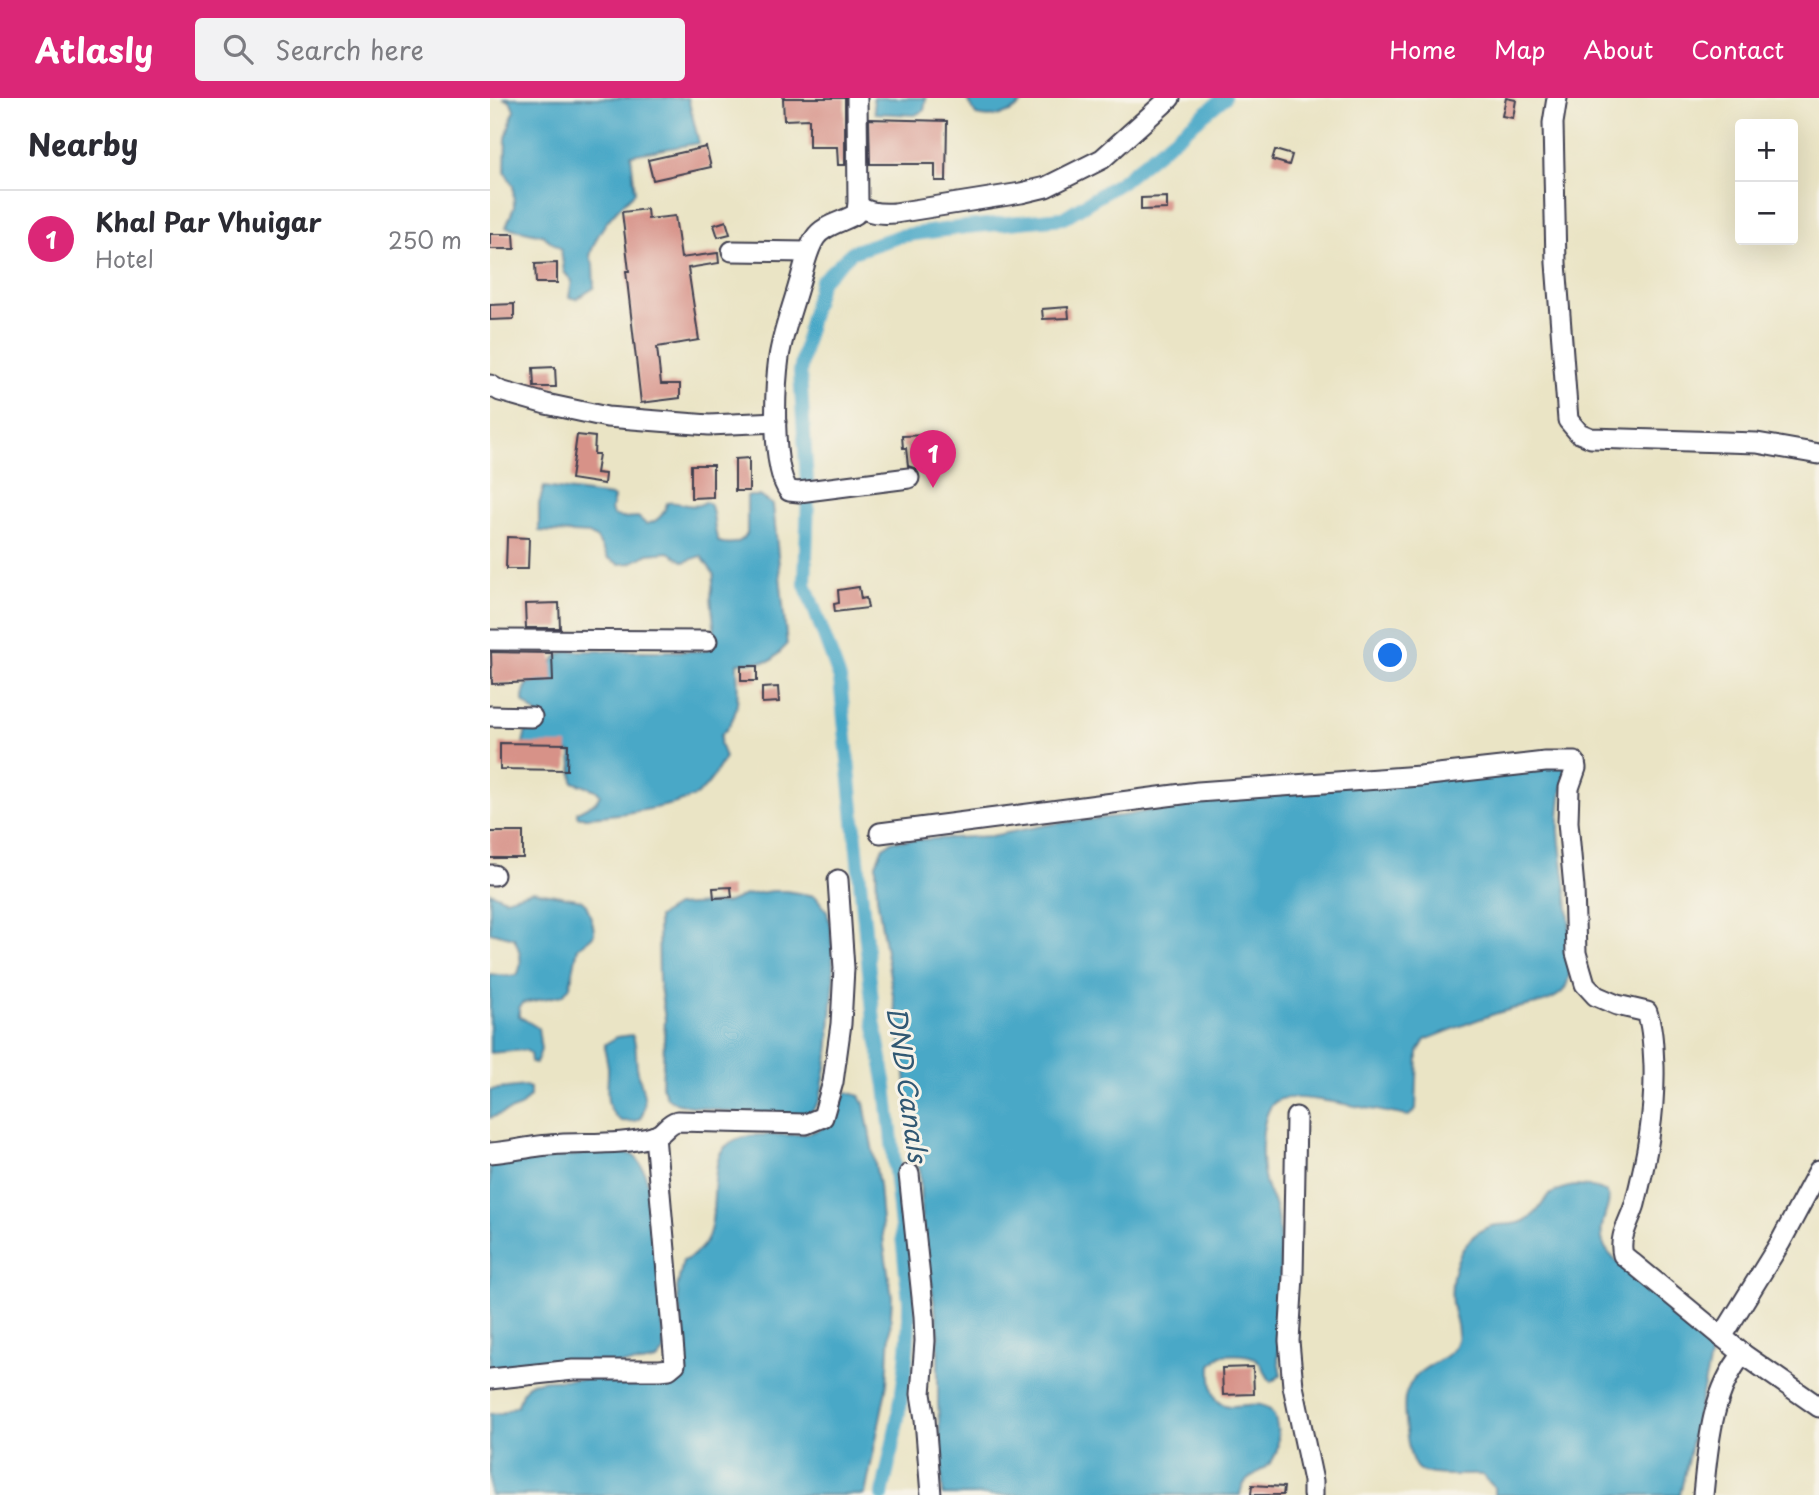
<!DOCTYPE html>
<html lang="en">
<head>
<meta charset="utf-8">
<style>
  body { margin:0; font-family:"Playpen Sans",sans-serif; background:#f2f2f3; color:#2b2b33 }
  .controls { position:absolute; right:21px; top:21px; display:grid; overflow:hidden; border-radius:7px; box-shadow:0 7px 28px #0002 }
  .controls button { width:63px; height:63px; display:grid; place-items:center; padding:0; border:0; border-bottom:2px solid #e1e1e2; background:#fff; color:#2b2b33; font:35px sans-serif }
  .you { position:absolute; left:901px; top:558px; width:24px; height:24px; margin:-18px; border:5px solid #fff; border-radius:50%; background:#1a73e8; box-shadow:0 0 0 10px #1a73e833 }
  .badge { display:grid; place-items:center; width:46px; height:46px; border-radius:50%; background:#db2777; color:#fff; font-size:23px; font-weight:700 }
  .pin { position:absolute; translate:-50% -58px; filter:drop-shadow(0 2px 4px #0008) }
  .pin::after { content:''; position:absolute; top:37px; width:24px; height:21px; background:inherit; clip-path:polygon(0 0,100% 0,50% 100%) }
  .list { margin:0; padding:0; list-style:none }
  h2 { display:flex; justify-content:space-between; align-items:center; height:91px; margin:0; padding:0 28px; font-size:30px }
  h2 small { font-size:23px; font-weight:400; color:#7c7c81 }
  .list li { display:grid; grid-template-columns:46px 1fr auto; gap:21px; align-items:center; box-sizing:border-box; height:98px; padding:0 28px; border-top:2px solid #e1e1e2 }
  .list b { display:block; font-size:26px; white-space:nowrap }
  .list p { margin:0; font-size:23px; white-space:nowrap; color:#7c7c81 }
  .list em { font-size:23px; font-style:normal; color:#7c7c81 }
  .icon { flex:none; width:38px; height:38px; fill:none; stroke:currentColor; stroke-width:2; stroke-linecap:round; stroke-linejoin:round }
  .map { position:relative; flex:none; width:1329px; height:1397px; overflow:hidden }
  header { display:flex; align-items:center; gap:42px; box-sizing:border-box; height:98px; padding:0 35px; background:#db2777; color:#fff }
  header strong { font-size:33px }
  nav { display:flex; gap:38px; margin-inline-start:auto; font-size:24px }
  .search { width:490px; height:63px; background:#f2f2f3; display:flex; align-items:center; gap:18px; box-sizing:border-box; padding:0 24px; border-radius:7px; color:#7c7c81; font-size:26px }
  main { display:flex }
  aside { flex:1; background:#fff }
  .map>svg:first-child { display:block }
</style>
</head>
<body>
<header>
<strong>Atlasly</strong>
<div class="search"><svg class="icon" aria-label="search" viewBox="0 0 24 24"><circle cx="10" cy="10" r="6"/><path d="M15 15l6 6"/></svg>Search here</div>
<nav><a>Home</a><a>Map</a><a>About</a><a>Contact</a></nav>
</header>
<main>
<aside>
<h2>Nearby<small></small></h2>
<ul class="list">
<li><span class="badge">1</span><div><b>Khal Par Vhuigar</b><p>Hotel</p></div><em>250 m</em></li>
</ul>
</aside>
<div class="map">
<svg width="1329" height="1397" viewBox="0 0 1329 1397">
  <rect width="100%" height="100%" fill="#f7f3e8"/>
  <filter id="ink" filterUnits="userSpaceOnUse"><feTurbulence type="fractalNoise" baseFrequency=".0143" numOctaves="2"/><feDisplacementMap in="SourceGraphic" scale="14" xChannelSelector="R" yChannelSelector="G"/><feConvolveMatrix kernelMatrix="1 2 1 2 8 2 1 2 1" color-interpolation-filters="sRGB"/></filter>
  <filter id="wash" filterUnits="userSpaceOnUse"><feTurbulence type="fractalNoise" baseFrequency=".00686" numOctaves="4" result="noise"/><feDisplacementMap in="SourceGraphic" scale="28" xChannelSelector="R" yChannelSelector="G"/><feGaussianBlur stdDeviation="1.57" result="paint"/><feColorMatrix in="noise" values="0 0 0 0 0 0 0 0 0 0 0 0 0 0 0 0 0 1.4 0 .05"/><feComposite in="paint" operator="in"/></filter>
  <g filter="url(#wash)">
    <rect width="100%" height="100%" fill="#eae4c5"/>
    <!-- water -->
    <g fill="#48a8c7" stroke="#356581" stroke-width="2">
      <path d="M13,0h185l11,45 -68,12 4,37c-20,19 -38,37 -45,64l3,8 1,24 -18,11 -7,-2 3,-16 -8,-9 -3,-23 -19,-14 -36,-8 8,-20 -1,-21 -8,-14 1,-34 8,-28 -3,-8z"/>
      <path d="M383,0h53l-2,12 -9,5 -40,-2z"/>
      <path d="M476,0h61c-13,16 -32,22 -51,17z"/>
      <path d="M54,389l67,9 3,2 -3,12 2,5 9,3 16,-1 8,7c12,-2 18,-9 21,-21 13,-3 25,8 38,-1l5,2c6,11 2,26 9,38 11,3 22,2 28,-8v-38h13l13,9 14,140 -16,16 -34,2c0,27 6,52 -16,72l-1,9 5,13c-7,13 -15,27 -26,36 -15,14 -96,24 -118,24l-4,-1v-4l19,-10 4,-7 -4,-5 -23,-8 -2,-29 -8,-4 -41,-1 4,-17 13,-15 -16,-14c0,-25 15,-22 27,-37 6,-8 8,-11 18,-14h134l7,-2 6,-14 -4,-38 3,-23 -13,-18 -17,6 -15,-10 -21,2 -17,9 -12,1 -11,-6 -11,-19 -8,-5 -50,-3v-27z"/>
      <path d="M1077,665c-4,23 -9,45 -8,68 1,32 25,143 2,162 -16,13 -37,12 -56,18 -27,7 -53,19 -80,29l-7,12 -2,57 -7,7c-25,-3 -112,-25 -131,-16 -20,10 -18,68 -12,85 3,9 8,16 10,25 2,12 4,25 4,37 1,37 1,75 -2,112l3,16 -10,7c-5,-7 -7,-13 -12,-20 -7,-10 -27,-7 -38,-7l-10,10c-3,73 44,20 62,49 4,6 4,14 5,21 2,43 -34,31 -38,60h-297l-5,-92v-75l-17,-113 -1,-45 -9,-24 -7,-84 -27,-165 -1,-33 7,-17 10,-6 98,-5 61,-12 77,-9 89,-20z"/>
      <path d="M43,793l49,9c6,5 5,8 8,15 7,23 7,19 -12,32l-8,39 -7,9 -40,8 -4,5v8l19,12 3,22 -5,13 -5,-1 -1,-9 -5,-3 -35,3v-79l18,2 9,-1c7,-12 3,-25 -3,-37l-24,-6v-40l15,7z"/>
      <path d="M282,793h14l29,5 12,15 4,18 3,52 -6,74 -8,45 -8,11 -9,4h-54l-71,-11 -11,-6 -5,-12 3,-67 -6,-39 -1,-63 18,-11 50,-3 19,-8z"/>
      <path d="M142,937c6,11 3,21 5,32 2,14 13,36 4,50 -4,6 -14,4 -20,4 -20,-14 -12,-35 -13,-54 -1,-9 -4,-15 -3,-23l12,-7z"/>
      <path d="M35,988l5,2v8l-10,11 -30,11v-28z"/>
      <path d="M357,994l13,4 4,7 15,82 5,62 8,49 -5,88 -22,111h-375v-81l12,-1 16,-8 4,-12 8,-10 17,-3 133,-3 6,-10 -9,-79 6,-27c39,-18 27,-54 33,-89 1,-9 2,-18 9,-25 26,-25 75,0 103,-23 9,-7 12,-22 19,-32z"/>
      <path d="M101,1055c12,0 32,-4 43,3 26,17 28,162 30,196l-7,8 -15,3 -142,7 -10,-1v-204z"/>
      <path d="M1084,1088c69,0 9,33 34,66 11,14 27,25 41,36 21,17 42,34 61,53v17l-30,137h-186v-8l-12,-12c-16,-1 -52,3 -64,-6 -11,-9 -15,-58 -13,-72 2,-8 7,-18 13,-23 11,-11 30,-14 37,-29 7,-13 -1,-28 -3,-41 -3,-29 7,-65 36,-77 11,-5 25,0 36,-6 25,-12 12,-29 50,-35z"/>
    </g>
    <g fill="none" stroke-linecap="round" stroke-linejoin="round">
      <!-- canal -->
      <path stroke="#48a8c7" stroke-width="14" d="M392,1397c14,-64 28,-129 27,-194l-23,-215 -12,-65 -34,-342 -35,-95 3,-87 -8,-125 10,-51 11,-40 31,-29 48,-16 65,-9 98,-9 58,-36 103,-84"/>
    </g>
    <g id="blocks">
      <!-- building -->
      <g fill="#d79288">
        <path d="M293,0h62v67h-7l-1,-18h-28v-28l-25,1z"/>
        <path d="M1016,0l10,2 -3,18 -11,-2z"/>
        <path d="M379,21l78,2 -1,60h-11v-17h-65z"/>
        <path d="M216,49l5,20 -58,13 -5,-20z"/>
        <path d="M785,52l17,5 -3,10 -17,-5z"/>
        <path d="M677,99v12l-26,1v-12z"/>
        <path d="M157,111l1,10 27,-3 6,42 37,-5 1,10 -31,5 11,72 -42,7 4,37h19v14l-39,5 -15,-132h3l-7,-59z"/>
        <path d="M236,123l4,13 -12,3 -4,-12z"/>
        <path d="M0,136h24l1,15h-25z"/>
        <path d="M67,165v20h-21l-1,-19z"/>
        <path d="M24,206v15l-24,1v-15z"/>
        <path d="M578,209l1,11 -26,1 -1,-10z"/>
        <path d="M65,269l1,20h-22l-1,-19z"/>
        <path d="M87,337l18,2 -1,17h5l-3,19 9,1 -1,10 -33,-5z"/>
        <path d="M439,337v19l7,-1 2,13 -21,3 -9,-3 -2,-18h-3l-1,-12z"/>
        <path d="M259,360v33h-14v-32z"/>
        <path d="M201,367h22v32l-22,1z"/>
        <path d="M17,439l22,1 -1,31h-22z"/>
        <path d="M369,489l2,12 5,-1 2,10 -33,4 -1,-8 5,-1 -1,-13z"/>
        <path d="M69,505l1,25h-34l-1,-24z"/>
        <path d="M1,554l61,1 1,28 -61,3z"/>
        <rect x="251" y="568" width="16" height="15"/>
        <path d="M288,589l1,15 -17,1v-15z"/>
        <path d="M10,645l68,1 -1,26 -67,-1z"/>
        <rect x="0" y="734" width="33" height="26"/>
        <path d="M241,789l1,10 -18,1 -1,-10z"/>
        <path d="M763,1269l1,27 -31,1 -1,-27z"/>
        <path d="M762,1387l32,2 -1,8h-32z"/>
      </g>
    </g>
  </g>
  <g filter="url(#ink)">
    <use href="#blocks" fill-opacity="0" stroke="#403f50" stroke-width="2"/>
    <g fill="none" stroke-linecap="round" stroke-linejoin="round">
      <defs>
        <g id="minor">
          <path d="M367,0l1,107 -2,9c-13,8 -33,11 -41,24 -9,14 -11,31 -16,46 -7,25 -16,48 -20,73 -4,30 -8,111 10,134l10,1 110,-14"/>
          <path d="M1067,0l-4,25 3,140 12,157 11,13 12,5 166,5 62,11"/>
          <path d="M368,107c10,9 24,9 37,8l126,-20 25,-6 56,-28 68,-61"/>
          <path d="M242,153l76,1"/>
          <path d="M0,287l10,6 46,13 61,13 102,8 67,-3"/>
          <path d="M0,542l217,1"/>
          <path d="M0,618l42,1"/>
          <path d="M390,735l318,-41 222,-16 125,-14h30l1,6 -7,20 -1,34 6,66 2,65 9,31 11,12 21,9 30,7c6,17 6,36 7,54 1,48 -7,91 -19,138 -5,17 -17,33 -12,51l120,99 76,53"/>
          <path d="M0,777h4"/>
          <path d="M806,1019l-3,159 -4,65 4,45 20,95v14"/>
          <path d="M0,1055c17,-1 33,-5 49,-7 38,-5 79,1 116,-10 10,-3 11,-12 22,-15l129,3 17,-7 10,-35 8,-58 3,-56 -6,-88"/>
          <path d="M419,1076l15,142 1,25 -4,53 4,25 6,76"/>
          <path d="M1232,1239l58,-94 39,-73"/>
          <path d="M0,1281l83,-9h87l9,-1 6,-5 -20,-228"/>
          <path d="M1213,1397c5,-48 8,-103 40,-141"/>
        </g>
      </defs>
      <!-- minor casing -->
      <use href="#minor" stroke="#403f50" stroke-width="23"/>
      <!-- minor -->
      <use href="#minor" stroke="#fff" stroke-width="19"/>
    </g>
  </g>
  <g text-anchor="middle" dominant-baseline="central" stroke-width="6" stroke-linejoin="round" paint-order="stroke">
    <!-- water labels -->
    <g font-size="26" font-style="italic" fill="#315873" stroke="#f7f3e8">
      <text transform="translate(418 986) rotate(82)">DND Canals</text>
    </g>
  </g>
</svg>
<div class="controls">
<button>+</button>
<button>−</button>
</div>
<div class="you"></div>
<div class="pin badge" style="left:443px;top:390px">1</div>
</div>
</main>
</body>
</html>
